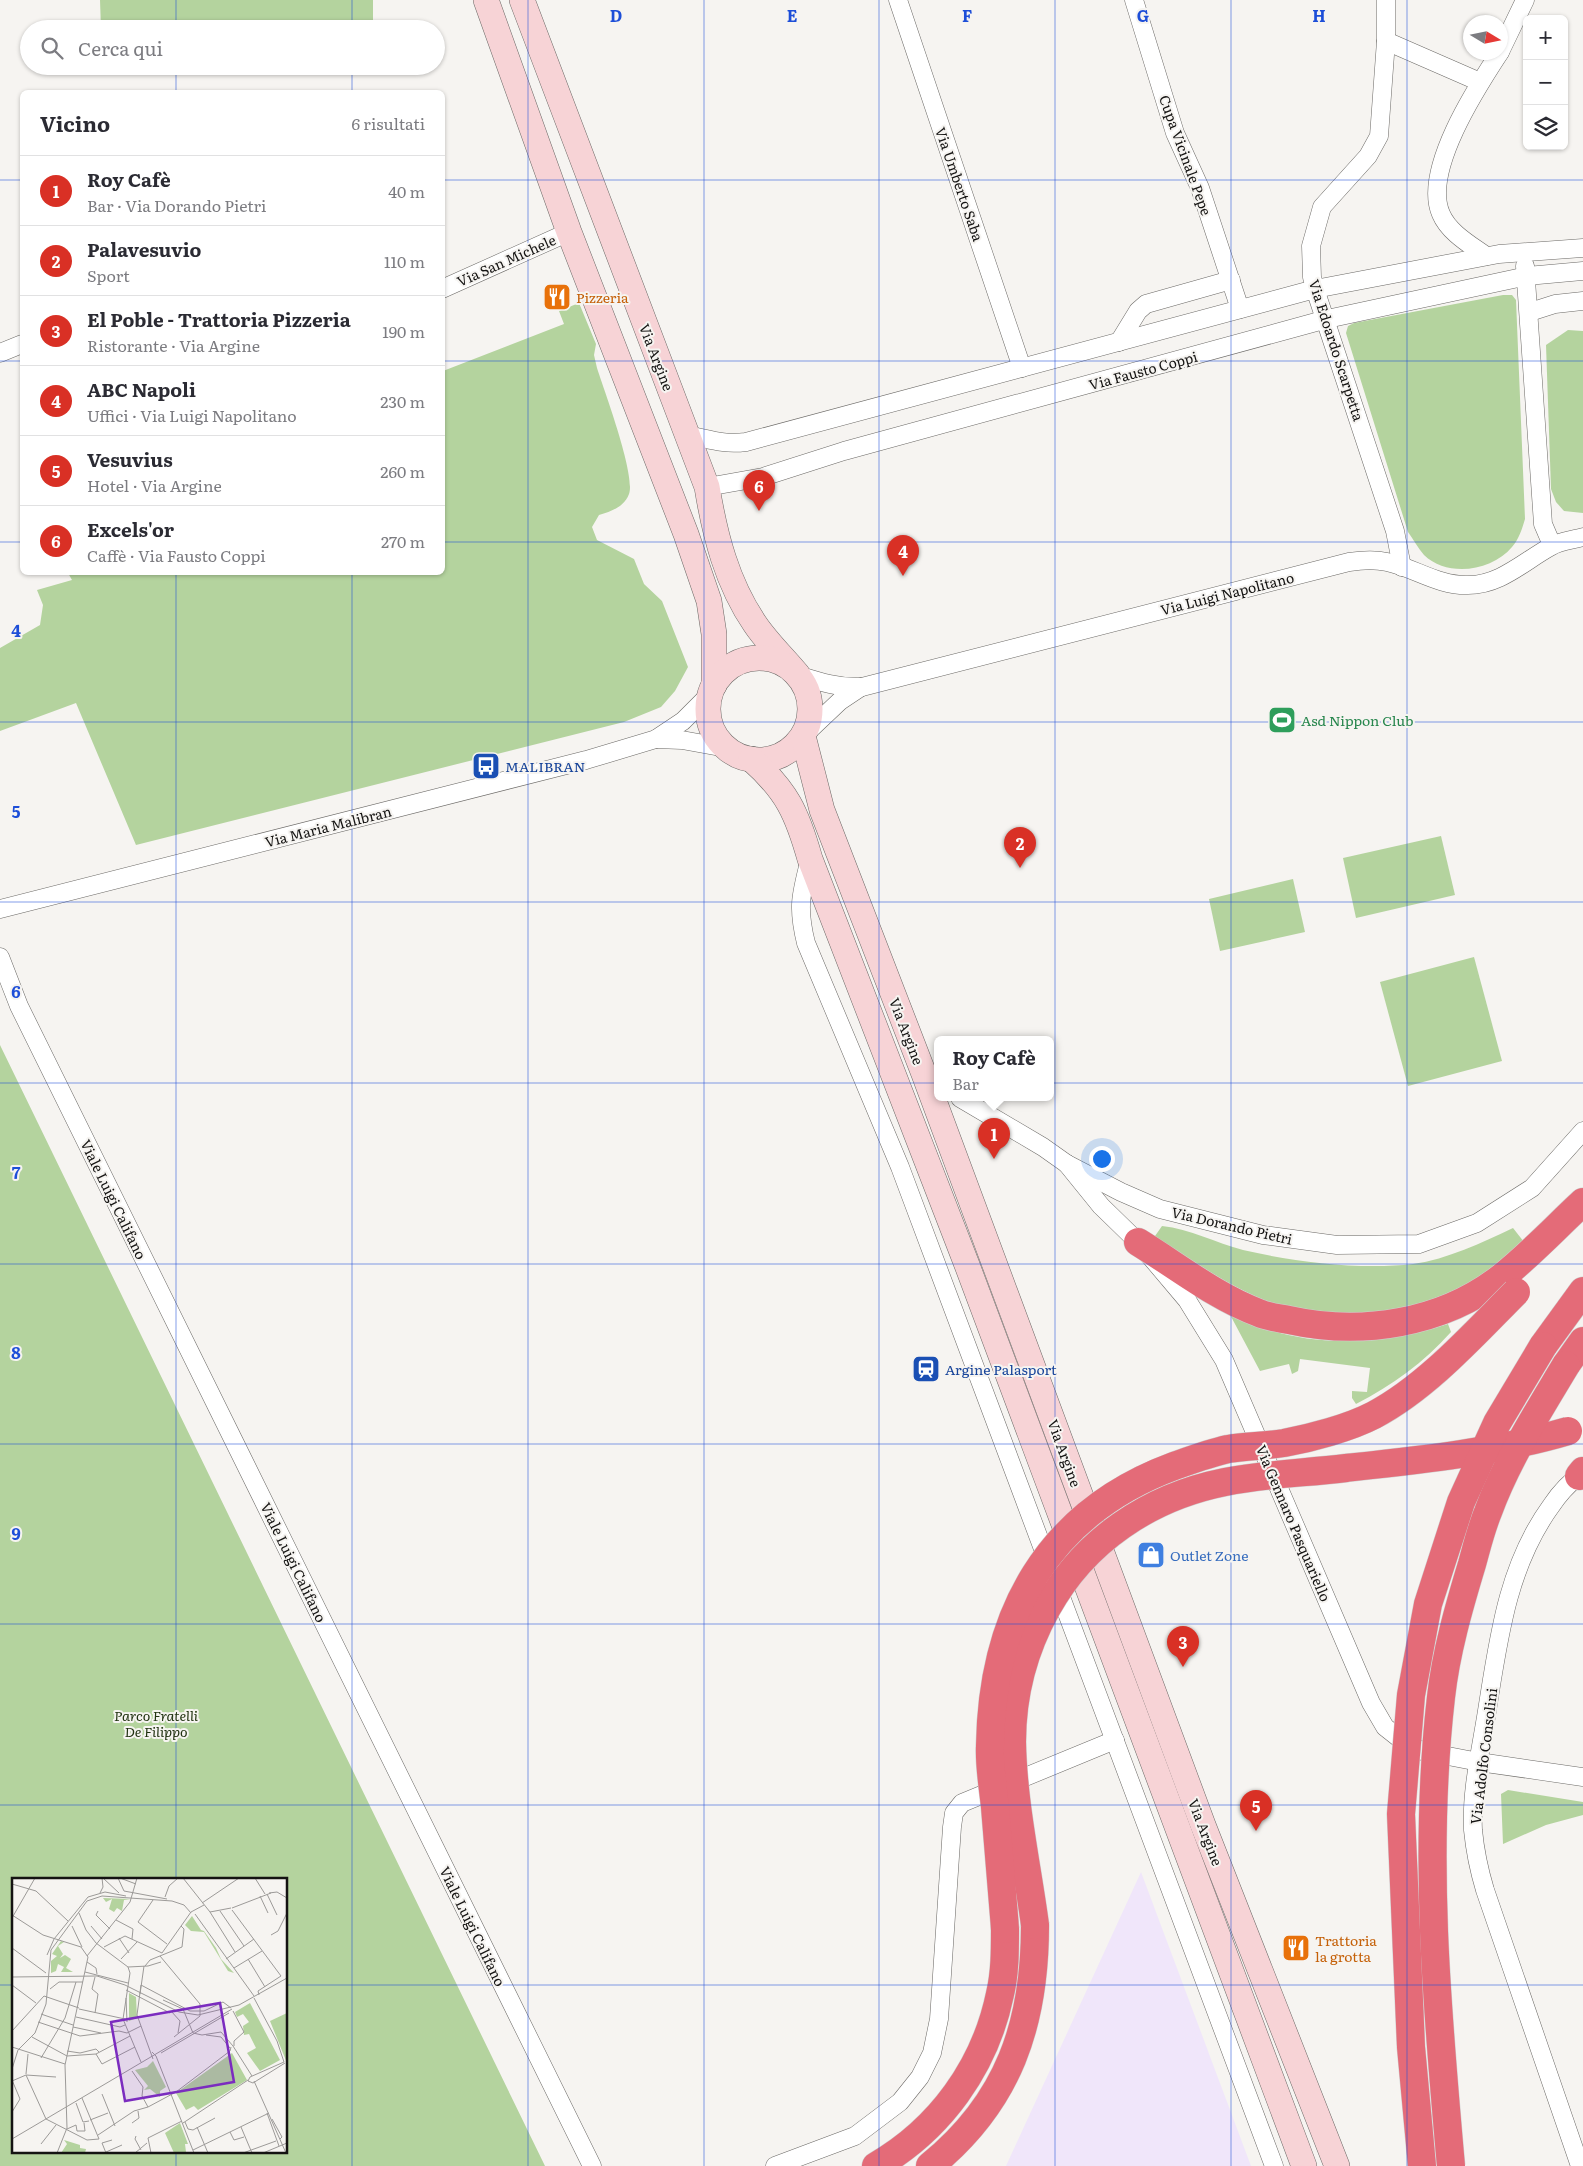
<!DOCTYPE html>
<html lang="it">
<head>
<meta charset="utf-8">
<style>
  body { margin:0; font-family:Literata,serif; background:#f7f7f7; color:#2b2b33 }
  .controls { position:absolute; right:15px; top:15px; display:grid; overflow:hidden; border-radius:8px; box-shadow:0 1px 4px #0004 }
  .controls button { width:45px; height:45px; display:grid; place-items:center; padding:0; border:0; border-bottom:1px solid #e1e1e2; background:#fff; color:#2b2b33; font:25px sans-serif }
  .compass { position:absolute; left:1463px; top:15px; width:45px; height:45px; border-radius:50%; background:#fff; box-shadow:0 1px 4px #0004; rotate:100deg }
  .you { position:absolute; left:1101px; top:1158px; width:18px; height:18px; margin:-12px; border:4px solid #fff; border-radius:50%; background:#1a73e8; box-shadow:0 0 0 8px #1a73e833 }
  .badge { display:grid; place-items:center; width:32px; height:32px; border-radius:50%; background:#d93025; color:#fff; font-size:16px; font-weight:700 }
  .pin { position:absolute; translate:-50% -41px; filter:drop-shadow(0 1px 2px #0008) }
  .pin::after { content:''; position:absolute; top:26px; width:18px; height:15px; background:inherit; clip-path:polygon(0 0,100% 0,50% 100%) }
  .popup { position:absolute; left:934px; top:1036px; width:120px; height:65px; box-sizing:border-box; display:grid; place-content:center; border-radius:8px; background:#fff; filter:drop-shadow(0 1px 4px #0005); font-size:16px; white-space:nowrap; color:#7c7c81 }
  .popup b { font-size:19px; color:#2b2b33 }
  .popup::after { content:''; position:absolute; left:50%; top:100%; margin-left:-10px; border:10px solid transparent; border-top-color:#fff }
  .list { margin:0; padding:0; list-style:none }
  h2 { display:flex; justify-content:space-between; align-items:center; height:65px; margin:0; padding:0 20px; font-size:21px }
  h2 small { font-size:16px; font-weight:400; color:#7c7c81 }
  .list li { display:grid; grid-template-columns:32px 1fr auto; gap:15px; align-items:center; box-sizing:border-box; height:70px; padding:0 20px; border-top:1px solid #e1e1e2 }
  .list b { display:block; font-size:19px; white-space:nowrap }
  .list p { margin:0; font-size:16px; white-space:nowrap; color:#7c7c81 }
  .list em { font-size:16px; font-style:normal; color:#7c7c81 }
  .icon { flex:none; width:28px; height:28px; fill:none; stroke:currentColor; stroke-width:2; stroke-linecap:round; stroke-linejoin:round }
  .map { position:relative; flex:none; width:1583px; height:2166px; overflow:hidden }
  .search { position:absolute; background:#fff; box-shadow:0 1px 4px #0004; left:20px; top:20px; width:425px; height:55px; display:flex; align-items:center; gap:12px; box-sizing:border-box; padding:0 18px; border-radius:28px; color:#7c7c81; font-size:19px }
  .panel { position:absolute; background:#fff; box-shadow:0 1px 4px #0004; left:20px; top:90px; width:425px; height:485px; border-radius:8px }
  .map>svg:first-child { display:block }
</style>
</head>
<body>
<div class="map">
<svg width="1583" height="2166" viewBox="0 0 1583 2166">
  <rect width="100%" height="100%" fill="#f6f4f1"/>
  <!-- education -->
  <path fill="#f0e6fa" d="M1141,1872l110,294h-245z"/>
  <!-- green -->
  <g fill="#b4d39e" fill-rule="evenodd">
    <path d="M100,0h273v29h-272z"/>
    <path d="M1503,295h9l4,5 9,219c-3,10 -6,20 -13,28 -20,24 -64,31 -88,8 -6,-7 -11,-16 -16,-23l-62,-199 2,-7 6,-3z"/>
    <path d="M579,303l17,41 -2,11 3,13c7,22 39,107 32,126 -5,13 -17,17 -30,21l-7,12 5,13 37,19 10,25 18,17 26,66 -13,24 -14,16 -37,15 -488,123 -60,-142 -76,28v-83l40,-23 3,-20 -6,-15 35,-10 -4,-7 374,-1 1,-201 121,-47 -5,-13z"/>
    <path d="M1568,330l15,1v182l-19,-2 -8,-9 -5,-13 -5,-144z"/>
    <path d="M1441,836l14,59 -99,23 -13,-60z"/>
    <path d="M1293,879l12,53 -85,19 -11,-52z"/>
    <path d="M1474,957l28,104 -94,25 -28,-104z"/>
    <path d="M0,1045l545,1121h-545zM14,1880h272v272h-272z"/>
    <path d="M1162,1226c28,3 54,17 81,24 52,12 117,20 170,14 35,-5 68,-21 100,-36l11,14c-9,8 -18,18 -28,25 -62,42 -146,61 -218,38 -43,-14 -81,-42 -120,-65l-3,-4z"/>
    <path d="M1227,1309c11,6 22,14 34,18 61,22 125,16 187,-3l3,8c-28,31 -58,53 -95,72l-4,-6v-7l15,1 3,-24 -70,-9 -2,12 -6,3 -3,-10 -29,7z"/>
    <path d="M1508,1790l75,12v13l-37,10 -43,19 -2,-50z"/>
  </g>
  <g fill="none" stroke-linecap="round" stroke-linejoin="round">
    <defs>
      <g id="street">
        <path d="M898,0l124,368"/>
        <path d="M1134,0l41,133 25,55 40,121"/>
        <path d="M1386,0v41l-7,95 -11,20 -46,51 -11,39 1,31 3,12 80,242 7,36"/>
        <path d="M1386,41l94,41"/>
        <path d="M1500,52l25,-52"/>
        <path d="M1486,256c-15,-11 -37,-23 -45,-42 -19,-43 36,-127 59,-162"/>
        <path d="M1525,266l18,258 9,21"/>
        <path d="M442,289l127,-57"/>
        <path d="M1530,312l25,-8 28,-3"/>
        <path d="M1119,342l19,-31 8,-7 85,-24"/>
        <path d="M0,353l22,-9"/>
        <path d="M687,435c22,4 36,10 59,7l569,-153 184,-35 84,-6"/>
        <path d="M707,487l56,-10 81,-26 483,-132 200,-43 56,-5"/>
        <path d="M798,675c22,7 41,13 64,12l487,-125c13,-2 25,-3 38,0 28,6 51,24 81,23 32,0 55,-23 82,-38 9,-6 23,-7 33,-10"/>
        <path d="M803,736l37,-35 21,-14"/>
        <path d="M656,739l26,1 44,8"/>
        <path d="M810,859c-9,35 -13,48 -4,84l94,224 374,999"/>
        <path d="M0,909l586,-149 70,-21 27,-18 28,-28"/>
        <path d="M0,957l19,49 573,1160"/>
        <path d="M960,1098l83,49 24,17 54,28 39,17 103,26 74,10 82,-1 58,-21 55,-35 51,-57"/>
        <path d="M1067,1164l34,42 37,36 49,58 37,60 147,343 14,24 19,15 18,9 57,11 104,15"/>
        <path d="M775,2166l80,-30 45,-34 20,-25 12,-24 7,-34 13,-192 2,-14 8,-10 153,-63"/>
        <path d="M1580,2166l-95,-276c-6,-20 -10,-39 -12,-60 -2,-37 7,-76 13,-113 12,-74 20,-149 65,-211 8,-12 20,-25 32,-33"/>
      </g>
      <g id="secondary">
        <path d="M486,0l83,232 117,302 23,67 5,33v51"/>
        <path d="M522,0l185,487c8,49 20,96 48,137 12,18 29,34 43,51"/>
        <circle cx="759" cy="709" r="51"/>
        <path d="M803,736l19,74 102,264 279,751 134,341"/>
        <path d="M751,759c36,32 46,54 59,100l157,406 337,901"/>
      </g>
      <g id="highway">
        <path d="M1138,1242c39,24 78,55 121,71 9,4 20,5 30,7 72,16 153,4 213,-43 28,-22 54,-50 81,-75"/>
        <path d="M1543,1346l40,-55"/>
        <path d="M1566,1365l17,-24"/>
        <path d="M1579,1476l4,-5"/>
        <path d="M876,2166c64,-37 109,-99 124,-172 5,-21 5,-43 5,-65"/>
        <path d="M930,2166c79,-64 105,-142 105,-241"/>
      </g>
    </defs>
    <!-- street casing -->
    <use href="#street" stroke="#6b6966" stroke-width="19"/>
    <!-- secondary casing -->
    <use href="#secondary" stroke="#6b6966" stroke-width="26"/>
    <!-- highway casing -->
    <use href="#highway" stroke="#d0d0d0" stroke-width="29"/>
    <!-- street -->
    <use href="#street" stroke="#fff" stroke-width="18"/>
    <!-- secondary -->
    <use href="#secondary" stroke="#f7d3d6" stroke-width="25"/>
    <!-- highway -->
    <use href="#highway" stroke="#e46b78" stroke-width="28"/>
    <defs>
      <g id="highway-bridge">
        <path d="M1035,1925c-8,-60 -22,-122 -23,-183 0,-47 12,-93 35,-134 37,-67 102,-111 178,-126 39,-8 81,-9 121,-14 74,-8 151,-16 222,-37"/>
        <path d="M1005,1929c-3,-41 -7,-82 -10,-122 -2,-20 -6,-41 -5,-61 2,-131 57,-233 184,-280 17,-6 36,-13 54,-17 18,-3 37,-3 56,-6 27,-5 65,-15 90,-28 53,-28 100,-81 142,-123"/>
        <path d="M1422,2166l-11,-119 -10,-233 10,-119 17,-91 33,-102 36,-79 46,-77"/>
        <path d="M1451,2166c-14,-156 -28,-313 -10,-469 5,-45 18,-90 31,-133 5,-18 9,-35 16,-52 19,-52 50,-100 78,-147"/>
      </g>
    </defs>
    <!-- highway-bridge casing -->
    <use href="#highway-bridge" stroke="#d0d0d0" stroke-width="29" stroke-linecap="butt"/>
    <!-- highway-bridge -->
    <use href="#highway-bridge" stroke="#e46b78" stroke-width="28"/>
  </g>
  <!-- grid -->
  <path fill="none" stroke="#1d4ed8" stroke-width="1" stroke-opacity="0.55" d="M176,0v29M352,0v29M528,0v2166M704,0v2166M879,0v2166M1055,0v2166M1231,0v2166M1407,0v2166M176,66v26M352,66v26M0,180h22M442,180h1141M0,361h22M442,361h1141M0,542h22M442,542h1141M176,572v1308M352,572v1594M0,722h1583M0,902h1583M0,1083h1583M0,1264h1583M0,1444h1583M0,1624h1583M0,1805h1583M0,1985h14M286,1985h1297M176,2152v14"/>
  <!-- icons -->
  <defs>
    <symbol id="restaurant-square" viewBox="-11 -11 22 22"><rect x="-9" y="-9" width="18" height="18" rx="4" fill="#e8710a" stroke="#f6f4f1"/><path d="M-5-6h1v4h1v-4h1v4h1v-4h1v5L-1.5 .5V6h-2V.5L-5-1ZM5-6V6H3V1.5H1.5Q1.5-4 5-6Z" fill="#fff"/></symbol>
    <symbol id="stadium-square" viewBox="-11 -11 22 22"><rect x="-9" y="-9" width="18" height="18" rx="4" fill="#2e9e5b" stroke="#f6f4f1"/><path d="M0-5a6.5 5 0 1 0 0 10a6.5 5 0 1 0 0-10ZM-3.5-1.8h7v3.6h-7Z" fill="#fff"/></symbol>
    <symbol id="bus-square" viewBox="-11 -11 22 22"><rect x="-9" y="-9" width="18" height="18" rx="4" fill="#1a4fb4" stroke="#f6f4f1"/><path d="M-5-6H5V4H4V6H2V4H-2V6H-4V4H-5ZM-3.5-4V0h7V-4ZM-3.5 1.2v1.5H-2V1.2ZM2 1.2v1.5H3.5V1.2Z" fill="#fff"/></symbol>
    <symbol id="station-square" viewBox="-11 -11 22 22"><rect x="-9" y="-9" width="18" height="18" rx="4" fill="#1a4fb4" stroke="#f6f4f1"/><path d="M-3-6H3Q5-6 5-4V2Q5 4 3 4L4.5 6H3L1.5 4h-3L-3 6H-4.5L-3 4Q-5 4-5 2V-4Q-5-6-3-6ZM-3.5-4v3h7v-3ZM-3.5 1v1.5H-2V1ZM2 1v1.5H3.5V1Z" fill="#fff"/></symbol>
    <symbol id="shop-square" viewBox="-11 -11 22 22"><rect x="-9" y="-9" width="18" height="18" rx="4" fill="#3f7fe0" stroke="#f6f4f1"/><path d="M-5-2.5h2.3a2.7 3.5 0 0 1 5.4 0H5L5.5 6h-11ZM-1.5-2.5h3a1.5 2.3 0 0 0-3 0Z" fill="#fff"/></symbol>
  </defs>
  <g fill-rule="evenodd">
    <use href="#restaurant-square" x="541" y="281" width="32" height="32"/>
    <use href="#stadium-square" x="1266" y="704" width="32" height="32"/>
    <use href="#bus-square" x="470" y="750" width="32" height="32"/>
    <use href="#station-square" x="910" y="1353" width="32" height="32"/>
    <use href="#shop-square" x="1135" y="1539" width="32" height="32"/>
    <use href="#restaurant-square" x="1280" y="1932" width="32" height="32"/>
  </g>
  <g text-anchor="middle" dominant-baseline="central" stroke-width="4" stroke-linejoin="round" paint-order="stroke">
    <!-- street labels -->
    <g font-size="14" fill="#141312" stroke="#f6f4f1">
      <text transform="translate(1186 155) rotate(70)">Cupa Vicinale Pepe</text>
      <text transform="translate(960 184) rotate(71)">Via Umberto Saba</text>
      <text transform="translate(506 260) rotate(-24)">Via San Michele</text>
      <text transform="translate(1337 350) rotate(72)">Via Edoardo Scarpetta</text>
      <text transform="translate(657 357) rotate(69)">Via Argine</text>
      <text transform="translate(1143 370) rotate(-15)">Via Fausto Coppi</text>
      <text transform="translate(1227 593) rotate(-14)">Via Luigi Napolitano</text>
      <text transform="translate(328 826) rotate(-14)">Via Maria Malibran</text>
      <text transform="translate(907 1031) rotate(69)">Via Argine</text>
      <text transform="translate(114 1199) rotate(64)">Viale Luigi Califano</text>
      <text transform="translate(1232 1225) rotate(13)">Via Dorando Pietri</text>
      <text transform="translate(1065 1453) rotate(70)">Via Argine</text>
      <text transform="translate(1294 1523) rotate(67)">Via Gennaro Pasquariello</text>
      <text transform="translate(294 1562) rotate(64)">Viale Luigi Califano</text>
      <text transform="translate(1483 1756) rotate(-83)">Via Adolfo Consolini</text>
      <text transform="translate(1206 1832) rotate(69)">Via Argine</text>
      <text transform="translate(473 1926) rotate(64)">Viale Luigi Califano</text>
    </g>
    <!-- food labels -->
    <g font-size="14" fill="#c56008" stroke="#f6f4f1" text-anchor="start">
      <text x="576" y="297">Pizzeria</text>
      <text x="1315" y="1940">Trattoria<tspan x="1315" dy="16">la grotta</tspan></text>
    </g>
    <!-- leisure labels -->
    <g font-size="14" fill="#27864d" stroke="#f6f4f1" text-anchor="start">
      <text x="1301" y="720">Asd Nippon Club</text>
    </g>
    <!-- transit labels -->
    <g font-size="14" fill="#164399" stroke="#f6f4f1" text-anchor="start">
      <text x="505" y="766">MALIBRAN</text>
      <text x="945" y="1369">Argine Palasport</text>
    </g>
    <!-- shop labels -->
    <g font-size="14" fill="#366cbe" stroke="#f6f4f1" text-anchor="start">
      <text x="1170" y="1555">Outlet Zone</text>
    </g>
    <!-- park labels -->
    <g font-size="14" font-style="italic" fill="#203210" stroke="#f6f4f1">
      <text x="156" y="1715">Parco Fratelli<tspan x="156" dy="16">De Filippo</tspan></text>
    </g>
  </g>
  <!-- overview -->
  <g transform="translate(12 1878)">
    <rect width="275" height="275" fill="#f6f4f1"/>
    <path d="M91,20l28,1 -7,1 -2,11 -5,-3 -3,4 -5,-3 3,-10 -6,3zM180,38l9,14 3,1 12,17 -1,1 1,-1 5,11 13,14 -6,-2 -24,-39 -13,-1 -6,-6zM49,63l3,1 -6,4 5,8 -3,4 5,-3 6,4 -5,9 7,4h-12l3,-5 -6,-3 -2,7 -5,2v-12l6,-5 -5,-2zM117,115l7,4 1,21 -8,3zM238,125l30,57 -20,11 -13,-18 9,-5 -7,-14 -5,1 -1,-9 6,-4 -6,-8 -6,3 -2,-5zM275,135v50l-17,-42zM220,175l15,27 -49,30 -4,-4 -8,4 -10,-17zM141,183l13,26 -6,4v6l-10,-8 -6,1 4,-4 -13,-16 12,-3zM168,245l8,21h-3l1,8 -12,1 -9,-20zM52,262l16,5v3l6,1 -1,4h-24l6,-9z" fill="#b4d39e"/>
    <path fill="none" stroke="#9c9a98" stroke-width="1" d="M91,0l16,15M106,0l6,13 43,8M108,0l16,6M171,0l27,34 25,40M243,0l10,16M0,6l24,7 32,30M88,15l3,-6 -1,-9M257,15l8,-1 10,6M255,16l10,21M248,18l8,17M153,19l4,-11 9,-8M141,22l-15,22 29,22M190,25l37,-25M220,30l39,-15M220,32l49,66 -23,15 1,4M86,33l-2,4 14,14M208,33l24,35M198,34l21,-4M67,35l7,17 10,13 32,24 20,-1 13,-4M183,36l59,82M0,37l31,20 38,12 7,10 -23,108 2,63 -10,25M0,40l23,-40M104,42l17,9 -1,10M60,48l10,21M79,48l11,13M259,57l7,-4 9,-18M107,60l10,15M92,69l21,-11 37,17M0,70l34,25M150,75l29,-41 13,-7M35,77l7,-16 34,-42 17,-5 21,4M75,78l43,-54 7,-24M148,78l40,48v12l-26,21M109,81l16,-17M214,81l28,-20M236,81l17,28M75,84l9,6 1,6M133,88l5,-6 32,-13 2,-18 -3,-3M116,89l2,6 -7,46 18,43M222,90l28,-17M73,94l43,11M0,99l85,-1 28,9 54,27 19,3 41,-10 48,-27M83,99l-3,12 6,5 -3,19M0,107l24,18M129,107l49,26h14l19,-9 8,6M129,107l-4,30 16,44M38,111l9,-7h24M114,112l44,23M128,116l4,-28M114,120l1,24M242,120l23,43 7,21M151,122l20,9 10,24 9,2 19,-3 12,14M67,131l46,10M159,133l9,10 -2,12M221,133l11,21 -10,9v5M29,136l32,11M64,139l44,10 5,-2M26,144l42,14 39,-5 8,2 14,-7M61,149l28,6M0,153l32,-35 35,12M194,157l15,2 9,11M20,159l35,19M221,168l19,30M0,169l53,17M55,173l13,2 16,-4 3,3M140,174l4,4 38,97M149,175l68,-40M84,176l6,10 33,-17M55,178l29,-2 34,-18M29,180l24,-40 11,-36M272,184l-34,15 -2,4 5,2 32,-20M0,191l6,-19 17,-17 11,-29 5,-54 36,-49 15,-5 70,5 12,4 7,8M14,196l2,-20M14,197l20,44M0,203l14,-6 30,2M242,203l32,72M90,216l13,32M64,225l7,19 6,-1M136,229l28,-15 54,-41 1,-4M0,234l8,-13 -8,-19M255,235l12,33M34,241l41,21 12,-1 -17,-41M260,241l10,18 -2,2M78,242l18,-7M173,244l3,7 5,1 22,-12M120,245l7,-5 -1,-7M171,245l65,-43M185,249l11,26M229,249l11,26M55,251l9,-4 1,6h8l-1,-8M218,254l4,8 10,-3M86,257l36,-24 14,-4 -6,-11 1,-9 -11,-16M124,258l-1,3 6,11M0,261l220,-130M29,266l15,-19M181,272l76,-37M94,274l16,-7M94,275l-4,-10 10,-3M123,275l12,-10M139,275l-3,-15 34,-17M231,275l33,-12M251,275l24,-10"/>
    <path fill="#7b2cbf" fill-opacity="0.15" stroke="#7b2cbf" stroke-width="2.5" d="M208,125l14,79 -109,19 -14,-79z"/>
    <rect width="275" height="275" fill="none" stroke="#141312" stroke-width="2.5"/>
  </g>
  <g font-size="16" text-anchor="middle" font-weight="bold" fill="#1d4ed8" stroke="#f6f4f1" stroke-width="4" stroke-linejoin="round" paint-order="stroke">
    <text x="616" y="22">D</text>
    <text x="792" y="22">E</text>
    <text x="967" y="22">F</text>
    <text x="1143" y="22">G</text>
    <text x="1319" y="22">H</text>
    <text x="16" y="637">4</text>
    <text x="16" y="818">5</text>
    <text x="16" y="998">6</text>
    <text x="16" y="1179">7</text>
    <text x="16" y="1359">8</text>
    <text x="16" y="1540">9</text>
  </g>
</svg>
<div class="controls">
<button>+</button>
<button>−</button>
<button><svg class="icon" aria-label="layers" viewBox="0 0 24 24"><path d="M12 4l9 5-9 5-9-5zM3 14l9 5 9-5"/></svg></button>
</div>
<svg class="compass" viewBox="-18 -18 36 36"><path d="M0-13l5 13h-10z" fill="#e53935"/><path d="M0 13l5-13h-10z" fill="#7c7c81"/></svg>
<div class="you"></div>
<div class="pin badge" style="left:994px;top:1159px">1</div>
<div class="popup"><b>Roy Cafè</b>Bar</div>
<div class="pin badge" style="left:1020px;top:868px">2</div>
<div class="pin badge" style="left:1183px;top:1667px">3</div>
<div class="pin badge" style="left:903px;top:576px">4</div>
<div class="pin badge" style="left:1256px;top:1831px">5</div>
<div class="pin badge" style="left:759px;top:511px">6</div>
<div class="search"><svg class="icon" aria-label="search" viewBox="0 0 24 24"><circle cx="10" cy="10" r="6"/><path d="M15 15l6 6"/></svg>Cerca qui</div>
<section class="panel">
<h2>Vicino<small>6 risultati</small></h2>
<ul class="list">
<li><span class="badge">1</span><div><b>Roy Cafè</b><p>Bar · Via Dorando Pietri</p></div><em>40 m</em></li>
<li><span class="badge">2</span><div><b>Palavesuvio</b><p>Sport</p></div><em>110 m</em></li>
<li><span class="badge">3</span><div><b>El Poble - Trattoria Pizzeria</b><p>Ristorante · Via Argine</p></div><em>190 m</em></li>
<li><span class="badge">4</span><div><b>ABC Napoli</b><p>Uffici · Via Luigi Napolitano</p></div><em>230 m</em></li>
<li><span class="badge">5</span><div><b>Vesuvius</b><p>Hotel · Via Argine</p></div><em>260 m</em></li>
<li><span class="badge">6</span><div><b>Excels'or</b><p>Caffè · Via Fausto Coppi</p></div><em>270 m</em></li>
</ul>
</section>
</div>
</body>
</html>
